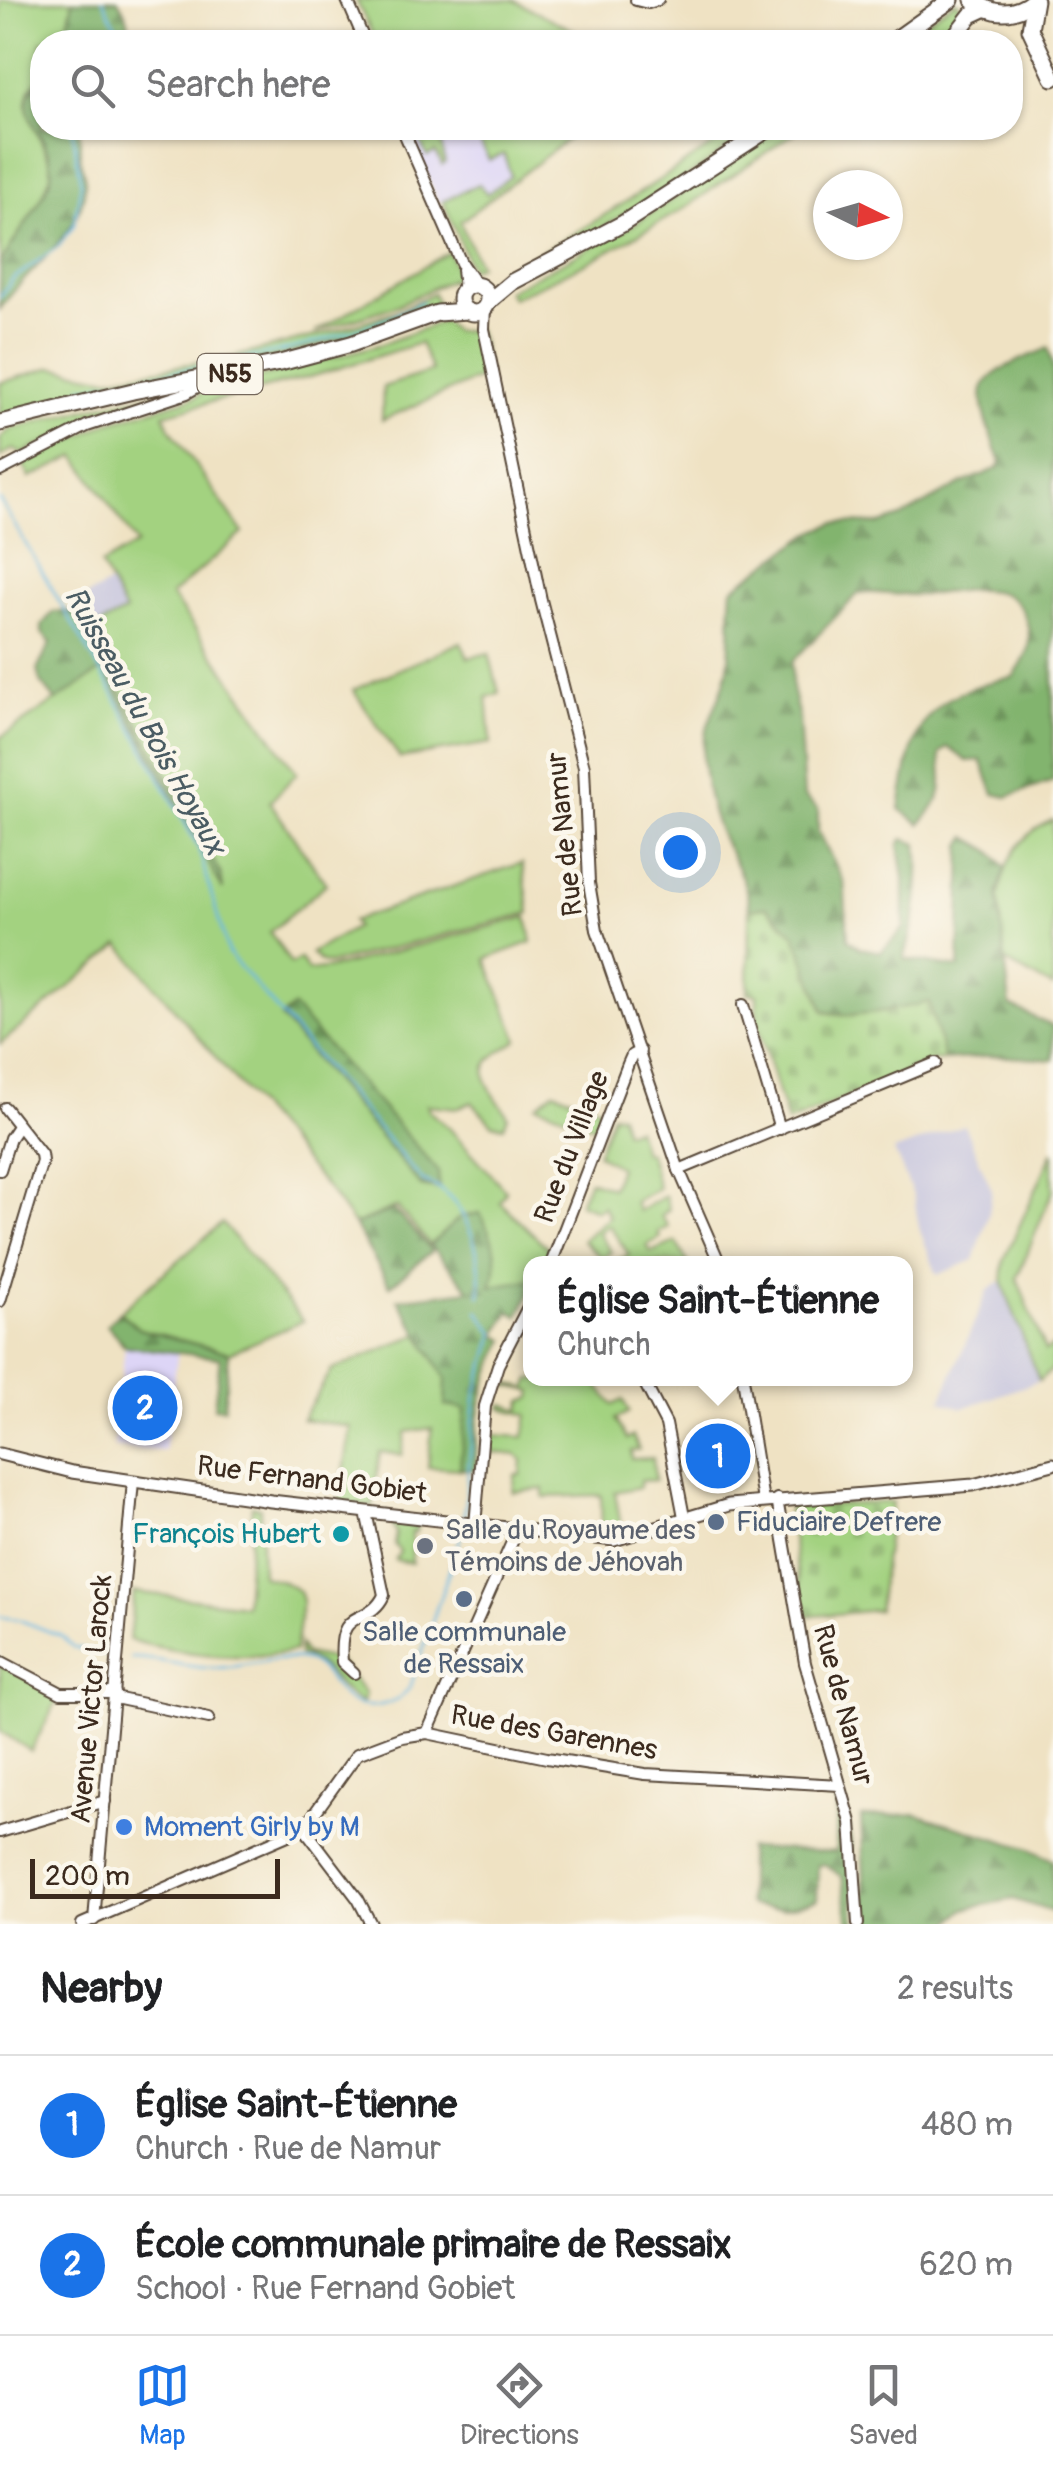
<!DOCTYPE html>
<html lang="en">
<head>
<meta charset="utf-8">
<style>
  body { margin:0; font-family:Pangolin,sans-serif; background:#f6f6f6; color:#202124 }
  .compass { position:absolute; left:813px; top:170px; width:90px; height:90px; border-radius:50%; background:#fff; box-shadow:0 2px 8px #0004; rotate:95deg }
  .scale { position:absolute; left:30px; bottom:25px; width:250px; box-sizing:border-box; padding-left:10px; border:5px solid #3b2a1e; border-top:0; font-size:28px; line-height:35px; white-space:nowrap; color:#3b2a1e; -webkit-text-stroke:8px #fbf7ec; paint-order:stroke }
  .you { position:absolute; left:680px; top:852px; width:35px; height:35px; margin:-25px; border:8px solid #fff; border-radius:50%; background:#1a73e8; box-shadow:0 0 0 15px #1a73e833 }
  .badge { display:grid; place-items:center; width:65px; height:65px; border-radius:50%; background:#1a73e8; color:#fff; font-size:32px; font-weight:700 }
  .pin { position:absolute; translate:-50% -50%; border:5px solid #fff; box-shadow:0 2px 10px #0006 }
  .popup { position:absolute; left:523px; top:1256px; width:390px; height:130px; box-sizing:border-box; display:grid; place-content:center; border-radius:20px; background:#fff; filter:drop-shadow(0 2px 8px #0005); font-size:32px; white-space:nowrap; color:#757577 }
  .popup b { font-size:38px; color:#202124 }
  .popup::after { content:''; position:absolute; left:50%; top:100%; margin-left:-20px; border:20px solid transparent; border-top-color:#fff }
  .list { margin:0; padding:0; list-style:none }
  h2 { display:flex; justify-content:space-between; align-items:center; height:130px; margin:0; padding:0 40px; font-size:42px }
  h2 small { font-size:32px; font-weight:400; color:#757577 }
  .list li { display:grid; grid-template-columns:65px 1fr auto; gap:30px; align-items:center; box-sizing:border-box; height:140px; padding:0 40px; border-top:2px solid #e0e0e0 }
  .list b { display:block; font-size:38px; white-space:nowrap }
  .list p { margin:0; font-size:32px; white-space:nowrap; color:#757577 }
  .list em { font-size:32px; font-style:normal; color:#757577 }
  .icon { flex:none; width:55px; height:55px; fill:none; stroke:currentColor; stroke-width:2; stroke-linecap:round; stroke-linejoin:round }
  .map { position:relative; flex:none; width:1053px; height:1924px; overflow:hidden }
  .search { position:absolute; background:#fff; box-shadow:0 2px 8px #0004; left:30px; right:30px; top:30px; height:110px; display:flex; align-items:center; gap:25px; box-sizing:border-box; padding:0 35px; border-radius:40px; color:#757577; font-size:38px }
  .sheet { height:410px; background:#fff }
  nav { display:flex; justify-content:space-around; align-items:center; box-sizing:border-box; height:140px; border-top:2px solid #e0e0e0; background:#fff; font-size:28px; color:#757577 }
  nav a { display:grid; justify-items:center; gap:5px }
  nav .on { color:#1a73e8 }
  .map>svg:first-child { display:block }
</style>
</head>
<body>
<div class="map">
<svg width="1053" height="1924" viewBox="0 0 1053 1924">
  <defs>
    <pattern id="forest-firs" width="22" height="20" patternUnits="userSpaceOnUse" patternTransform="scale(2.5)"><rect width="22" height="20" fill="#82b46e"/><path d="M5 1l3.5 6h-7zM16 11l3.5 6h-7z" fill="#6c935a"/></pattern>
    <pattern id="cemetery-stones" width="16" height="16" patternUnits="userSpaceOnUse" patternTransform="scale(2.5)"><rect width="16" height="16" fill="#a3d280"/><path d="M2 7V4a2 2 0 0 1 4 0v3zM10 15v-3a2 2 0 0 1 4 0v3z" fill="#8db46e"/></pattern>
  </defs>
  <rect width="100%" height="100%" fill="#fbf7ec"/>
  <filter id="ink" filterUnits="userSpaceOnUse"><feTurbulence type="fractalNoise" baseFrequency=".01" numOctaves="2"/><feDisplacementMap in="SourceGraphic" scale="20" xChannelSelector="R" yChannelSelector="G"/><feConvolveMatrix kernelMatrix="1 2 1 2 8 2 1 2 1" color-interpolation-filters="sRGB"/></filter>
  <filter id="wash" filterUnits="userSpaceOnUse"><feTurbulence type="fractalNoise" baseFrequency=".0048" numOctaves="4" result="noise"/><feDisplacementMap in="SourceGraphic" scale="40" xChannelSelector="R" yChannelSelector="G"/><feGaussianBlur stdDeviation="2.25" result="paint"/><feColorMatrix in="noise" values="0 0 0 0 0 0 0 0 0 0 0 0 0 0 0 0 0 1.4 0 .05"/><feComposite in="paint" operator="in"/></filter>
  <g filter="url(#wash)">
    <rect width="100%" height="100%" fill="#efe2c3"/>
    <!-- built -->
    <g fill="#ddd5f6">
      <path d="M405,128h68l16,32 15,-6 9,21 -27,20 -7,-11 -40,19z"/>
      <path d="M125,1346l53,5 -14,100 -50,-4z"/>
    </g>
    <!-- industrial -->
    <g fill="#c2c1dc">
      <path d="M109,584l16,28 -36,19 -12,-20v-9z"/>
      <path d="M964,1125l28,65 -3,23 -15,47 -37,15 -18,-47 -5,-31 -20,-46z"/>
      <path d="M1002,1281l37,100 -76,27 -22,-7 47,-111z"/>
    </g>
    <!-- green -->
    <g fill="#a3d280" stroke="#6f7e4f" stroke-width="2.5" fill-rule="evenodd">
      <path d="M0,0h73c0,18 -9,42 -31,42v35l-13,13 4,34 17,37 1,14 -9,22 -42,67z"/>
      <path d="M356,0h157l84,42h-221z"/>
      <path d="M956,1l11,12 -22,29h-49z"/>
      <path d="M414,128h24l7,35 -3,2 -6,-13 -9,4z"/>
      <path d="M473,128h109l-122,94 19,43 -8,4 -28,-68 36,-17 8,10 24,-18 -7,-22 -15,6z"/>
      <path d="M739,128h17l-60,43 -108,65 -86,41 -1,-5c85,-40 160,-94 238,-144z"/>
      <path d="M781,128h21l-122,83 -91,51 -77,36 -5,-7 126,-66z"/>
      <path d="M449,252l9,24 -60,29 -83,27z"/>
      <path d="M433,293l5,12c-139,57 -292,80 -438,112v-34l52,-16 56,11 129,-22 105,-27 58,-19z"/>
      <path d="M444,321l10,11 23,-3 11,45 -106,46 1,-33 49,-16 -12,-28 -103,32 -153,39 6,14 73,105 -72,62 126,178 -27,29 56,82 -56,48 21,32 9,-5 8,12 23,-3 196,-51 5,25 -46,17 32,80c-7,8 -19,11 -26,19 -19,19 7,41 16,58l-4,10 -12,-2 -20,-22 -13,6 -32,-3 2,6 20,17 57,63 -6,11 52,50 -3,11 -19,1v16l-39,7 -31,-69 -30,27 -33,-38 -43,18 -23,-32 -211,-248 -120,99v-306l104,-70 117,218 -1,-13 -131,-242 36,-19 -24,-47 36,-21 -61,-88 -46,22 -7,-14 86,-42 87,-25 17,-12 54,-10 115,-31zM293,1008l145,163 -157,-153z"/>
      <path d="M189,388l-93,30 -74,36 -9,-5 -13,8v-19l11,-9 99,-26z"/>
      <path d="M461,642l7,16 21,-5 10,40 -12,4 4,46 -91,15 -47,-68z"/>
      <path d="M1053,820v167l-47,-25c-19,-50 -7,-121 47,-142z"/>
      <path d="M522,863l8,50 -201,51 -8,-2 -10,-9 45,-26 -4,-6z"/>
      <path d="M554,1091l50,19 -7,18 -60,-23z"/>
      <path d="M612,1114h8l5,18 11,-4 7,24 6,1 9,35 -24,14 4,9 27,-15 4,13 -8,7 8,11 -11,5 2,6 -13,7 4,7 25,-10 12,21h-76l17,-8 -20,-30 -11,8 13,19 -9,6 -20,-18 27,-23 -6,-11 -7,4 -17,-7 10,-23 23,8 7,-21 -22,-13z"/>
      <path d="M1053,1151v39l-36,88 28,73 8,-5v23l-14,12 -37,-100 2,-21z"/>
      <path d="M222,1223l81,98 -74,32 -90,-24 -20,-17z"/>
      <path d="M419,1334l47,74 -6,61 -32,-2 4,-39 -26,4 -4,23 -22,-3 -7,55 -34,-4 12,-76 -49,-8 30,-49z"/>
      <path d="M531,1379h62l20,26 10,-5 6,12 -13,7 11,20 6,-3 6,14 -8,1 1,8 21,-1 2,22 -15,1v6l-25,5 7,40 -20,1 -1,-38 -57,2v-8l-31,3 2,-17h6l1,-15 -5,-5 -28,-3 2,-17 33,2 4,-22 -27,-7 2,-4 18,6 2,-9 9,-3 1,-7 -29,-6 1,-3 22,7z"/>
      <path d="M707,1447h22l1,29 -4,6 -7,2c-15,-7 -12,-22 -12,-37z"/>
      <path d="M252,1506l8,2 2,68 20,5 17,10 3,9 -7,51c-53,11 -115,3 -166,-11l5,-48 111,13z"/>
      <path d="M391,1523l26,2 -1,7h-4v31l-17,-3 5,-8 -6,-8 2,-11z"/>
      <path d="M300,1645l5,9 32,6 28,34 -2,9c-27,-10 -33,-42 -64,-48z"/>
      <path d="M0,1665l60,30 -29,56 -31,-20z"/>
    </g>
    <!-- forest -->
    <g fill="url(#forest-firs)" stroke="#5e6f46" stroke-width="2.5">
      <path d="M73,0h45c11,18 14,24 6,42h-72l16,-18z"/>
      <path d="M42,77v51h37c2,10 0,20 1,31 1,8 5,15 5,23 -1,54 -57,84 -85,127 0,-12 0,-36 1,-46 11,-21 47,-68 50,-88 6,-37 -50,-64 -9,-98z"/>
      <path d="M1048,348l5,18v415l-46,16 -13,-3 -13,-34 -14,1 -19,-14 -8,7c3,35 6,44 -20,70l-20,-15c13,-86 23,-114 113,-132 12,-16 19,-29 15,-50 -11,-54 -68,-34 -107,-32 -20,1 -40,-3 -62,-2l-67,69v26l7,30 5,79 14,12v23l26,50 4,57 12,9 21,4 23,-24v-49l-5,-34 4,-6 15,5c4,41 -2,77 -14,115l55,9 3,-123 5,-8 24,14 15,17 -8,24 12,114 43,20v34l-56,-4 -53,4 -15,-57c-27,5 -82,18 -105,8l-58,-104 -17,2c-1,-27 -15,-47 -27,-71 -10,-21 -17,-52 -19,-75 -3,-40 20,-61 25,-96 4,-26 1,-52 4,-78l77,-55 26,-11 45,1 21,-7 62,-34 36,-15 2,-6c-6,-15 -26,-63 -16,-78 11,-17 45,-27 63,-36z"/>
      <path d="M77,611l143,262 3,17 -119,-221 -48,32 -16,-20 -3,-11 14,-27 -9,-10v-8l11,-13z"/>
      <path d="M293,1007l145,164 1,18 -18,-3 -140,-168z"/>
      <path d="M394,1210l38,41 -42,35 -36,-61z"/>
      <path d="M480,1213c14,30 22,41 11,73l39,-6v13l-12,24 -8,-6 -14,24 9,5c-24,46 -30,78 -29,130l-16,-1 5,-60 -20,-3 1,-28 -48,-79 72,-9 -40,-45 30,-28z"/>
      <path d="M119,1312l20,17 90,24 -5,55 -10,-1 6,-49 -95,-12 -18,-21z"/>
      <path d="M837,1796c19,19 16,100 18,128h-6l-7,-47 -17,-13 -7,1 -1,35 -35,9 -31,-3 -3,-3v-55l88,4z"/>
      <path d="M916,1814l114,35 23,11v52l-40,-13 -48,10 -16,15h-83l-5,-107z"/>
    </g>
    <!-- cemetery -->
    <g fill="url(#cemetery-stones)" stroke="#6f7e4f" stroke-width="2.5">
      <path d="M766,907l29,28 29,76c23,10 78,-3 105,-9l15,58 -12,1 -145,62 -30,-102v-27l-9,-1 1,-84z"/>
      <path d="M892,1502l-14,108 -74,7 -16,-106 3,-4z"/>
    </g>
    <g fill="none" stroke-linecap="round" stroke-linejoin="round">
      <!-- stream -->
      <g stroke="#67b8e2" stroke-width="2.5">
        <path d="M103,0l15,30 -9,12"/>
        <path d="M0,297l13,-18 46,-33 15,-21 7,-41 -9,-56"/>
        <path d="M80,388c113,-21 239,-33 342,-86"/>
        <path d="M0,500l108,184 90,163 30,106 195,228c44,15 60,72 57,115"/>
        <path d="M464,1517l12,-123 19,-61 -17,-22"/>
        <path d="M0,1617l17,2 44,17 12,11 32,8"/>
        <path d="M131,1658c29,0 55,11 84,10 28,0 57,-11 84,-9 36,2 32,56 82,46 15,-3 23,-7 30,-20l51,-153"/>
      </g>
    </g>
  </g>
  <g filter="url(#ink)">
    <g fill="none" stroke-linecap="round" stroke-linejoin="round">
      <defs>
        <g id="minor">
          <path d="M347,0l18,42"/>
          <path d="M636,0l12,3 10,-3"/>
          <path d="M402,128l59,135 16,23"/>
          <path d="M462,269l2,21"/>
          <path d="M485,307l-1,22 57,271 43,167 5,116 8,47 82,240 41,94"/>
          <path d="M0,471l87,-45 100,-33 22,-13"/>
          <path d="M743,1005l37,124"/>
          <path d="M0,1170l10,-32 8,-12"/>
          <path d="M679,1170l257,-107"/>
          <path d="M551,1264l77,-200 4,-9 8,-4"/>
          <path d="M0,1301l42,-140 -1,-7 -36,-46"/>
          <path d="M642,1378l24,46 18,93"/>
          <path d="M743,1378l20,123"/>
          <path d="M777,1499l28,164 46,159 7,102"/>
          <path d="M475,1526l10,-120 13,-41 32,-62"/>
          <path d="M0,1661l61,32h54"/>
          <path d="M354,1673l-12,-11c-5,-59 27,-34 42,-67l-18,-83"/>
          <path d="M115,1698l94,20"/>
          <path d="M427,1733l90,-202"/>
          <path d="M304,1828l54,71 13,25"/>
          <path d="M0,1832l105,-31"/>
          <path d="M94,1920l39,-439"/>
          <path d="M82,1924l222,-96 53,-74 45,-17 25,-4 120,25 98,16 195,11"/>
        </g>
        <path id="tertiary" d="M0,1454l72,18 199,29 343,39 115,-35 244,-20 80,-21"/>
        <g id="primary">
          <path d="M973,0c19,16 42,16 61,0"/>
          <path d="M1035,0l-5,29 23,49"/>
          <path d="M892,42l59,-42"/>
          <path d="M950,42l21,-27 13,-6"/>
          <circle cx="474" cy="299" r="14"/>
          <path d="M488,302l24,-20 110,-58 148,-96"/>
          <path d="M0,423l133,-32 147,-28 71,-19 86,-31 30,-2"/>
        </g>
      </defs>
      <!-- minor casing -->
      <use href="#minor" stroke="#564637" stroke-width="14"/>
      <!-- tertiary casing -->
      <use href="#tertiary" stroke="#564637" stroke-width="15"/>
      <!-- primary casing -->
      <use href="#primary" stroke="#564637" stroke-width="19"/>
      <!-- minor -->
      <use href="#minor" stroke="#fff" stroke-width="10"/>
      <!-- tertiary -->
      <use href="#tertiary" stroke="#fff" stroke-width="11"/>
      <!-- primary -->
      <use href="#primary" stroke="#fff" stroke-width="15"/>
    </g>
  </g>
  <!-- markers -->
  <g fill="#5c6f8a" stroke="#fbf7ec" stroke-width="4">
    <circle cx="716" cy="1522" r="10"/>
    <circle cx="464" cy="1599" r="10"/>
  </g>
  <circle fill="#0f9aa8" stroke="#fbf7ec" stroke-width="4" cx="341" cy="1534" r="10"/>
  <circle fill="#6b7280" stroke="#fbf7ec" stroke-width="4" cx="425" cy="1546" r="10"/>
  <circle fill="#3f7fe0" stroke="#fbf7ec" stroke-width="4" cx="124" cy="1827" r="10"/>
  <g text-anchor="middle" dominant-baseline="central" stroke-width="9" stroke-linejoin="round" paint-order="stroke">
    <!-- shield labels -->
    <rect fill="#fbf7ec" stroke="#75685c" stroke-width="2.5" x="197.5" y="354" width="65" height="40" rx="8"/>
    <g font-size="25" font-weight="bold" fill="#3b2a1e">
      <text x="230" y="374">N55</text>
    </g>
    <!-- street labels -->
    <g font-size="28" fill="#3b2a1e" stroke="#fbf7ec">
      <text transform="translate(565 834) rotate(-96)">Rue de Namur</text>
      <text transform="translate(572 1147) rotate(-69)">Rue du Village</text>
      <text transform="translate(312 1480) rotate(7)">Rue Fernand Gobiet</text>
      <text transform="translate(92 1699) rotate(-85)">Avenue Victor Larock</text>
      <text transform="translate(843 1705) rotate(75)">Rue de Namur</text>
      <text transform="translate(554 1733) rotate(10)">Rue des Garennes</text>
    </g>
    <!-- service labels -->
    <g font-size="28" fill="#4e5e75" stroke="#fbf7ec" text-anchor="start">
      <text x="736" y="1522">Fiduciaire Defrere</text>
      <text x="464" y="1632" text-anchor="middle">Salle communale<tspan x="464" dy="32">de Ressaix</tspan></text>
    </g>
    <!-- worship labels -->
    <g font-size="28" fill="#5b616d" stroke="#fbf7ec" text-anchor="start">
      <text x="445" y="1530">Salle du Royaume des<tspan x="445" dy="32">Témoins de Jéhovah</tspan></text>
    </g>
    <!-- culture labels -->
    <g font-size="28" fill="#0d838f" stroke="#fbf7ec" text-anchor="end">
      <text x="321" y="1534">François Hubert</text>
    </g>
    <!-- shop labels -->
    <g font-size="28" fill="#366cbe" stroke="#fbf7ec" text-anchor="start">
      <text x="144" y="1827">Moment Girly by M</text>
    </g>
    <!-- water labels -->
    <g font-size="30" font-style="italic" fill="#4a5c63" stroke="#fbf7ec">
      <text transform="translate(145 721) rotate(61)">Ruisseau du Bois Hoyaux</text>
    </g>
  </g>
</svg>
<svg class="compass" viewBox="-18 -18 36 36"><path d="M0-13l5 13h-10z" fill="#e53935"/><path d="M0 13l5-13h-10z" fill="#757577"/></svg>
<div class="scale">200 m</div>
<div class="you"></div>
<div class="pin badge" style="left:718px;top:1456px">1</div>
<div class="popup"><b>Église Saint-Étienne</b>Church</div>
<div class="pin badge" style="left:145px;top:1408px">2</div>
<div class="search"><svg class="icon" aria-label="search" viewBox="0 0 24 24"><circle cx="10" cy="10" r="6"/><path d="M15 15l6 6"/></svg>Search here</div>
</div>
<section class="sheet">
<h2>Nearby<small>2 results</small></h2>
<ul class="list">
<li><span class="badge">1</span><div><b>Église Saint-Étienne</b><p>Church · Rue de Namur</p></div><em>480 m</em></li>
<li><span class="badge">2</span><div><b>École communale primaire de Ressaix</b><p>School · Rue Fernand Gobiet</p></div><em>620 m</em></li>
</ul>
</section>
<nav>
<a class="on"><svg class="icon" aria-label="map" viewBox="0 0 24 24"><path d="M3 6l6-2 6 2 6-2v14l-6 2-6-2-6 2zM9 4v14M15 6v14"/></svg>Map</a>
<a><svg class="icon" aria-label="directions" viewBox="0 0 24 24"><path d="M12 3l9 9-9 9-9-9zM9 14v-3h6M13 9l2 2-2 2"/></svg>Directions</a>
<a><svg class="icon" aria-label="saved" viewBox="0 0 24 24"><path d="M7 4h10v16l-5-4-5 4z"/></svg>Saved</a>
</nav>
</body>
</html>
